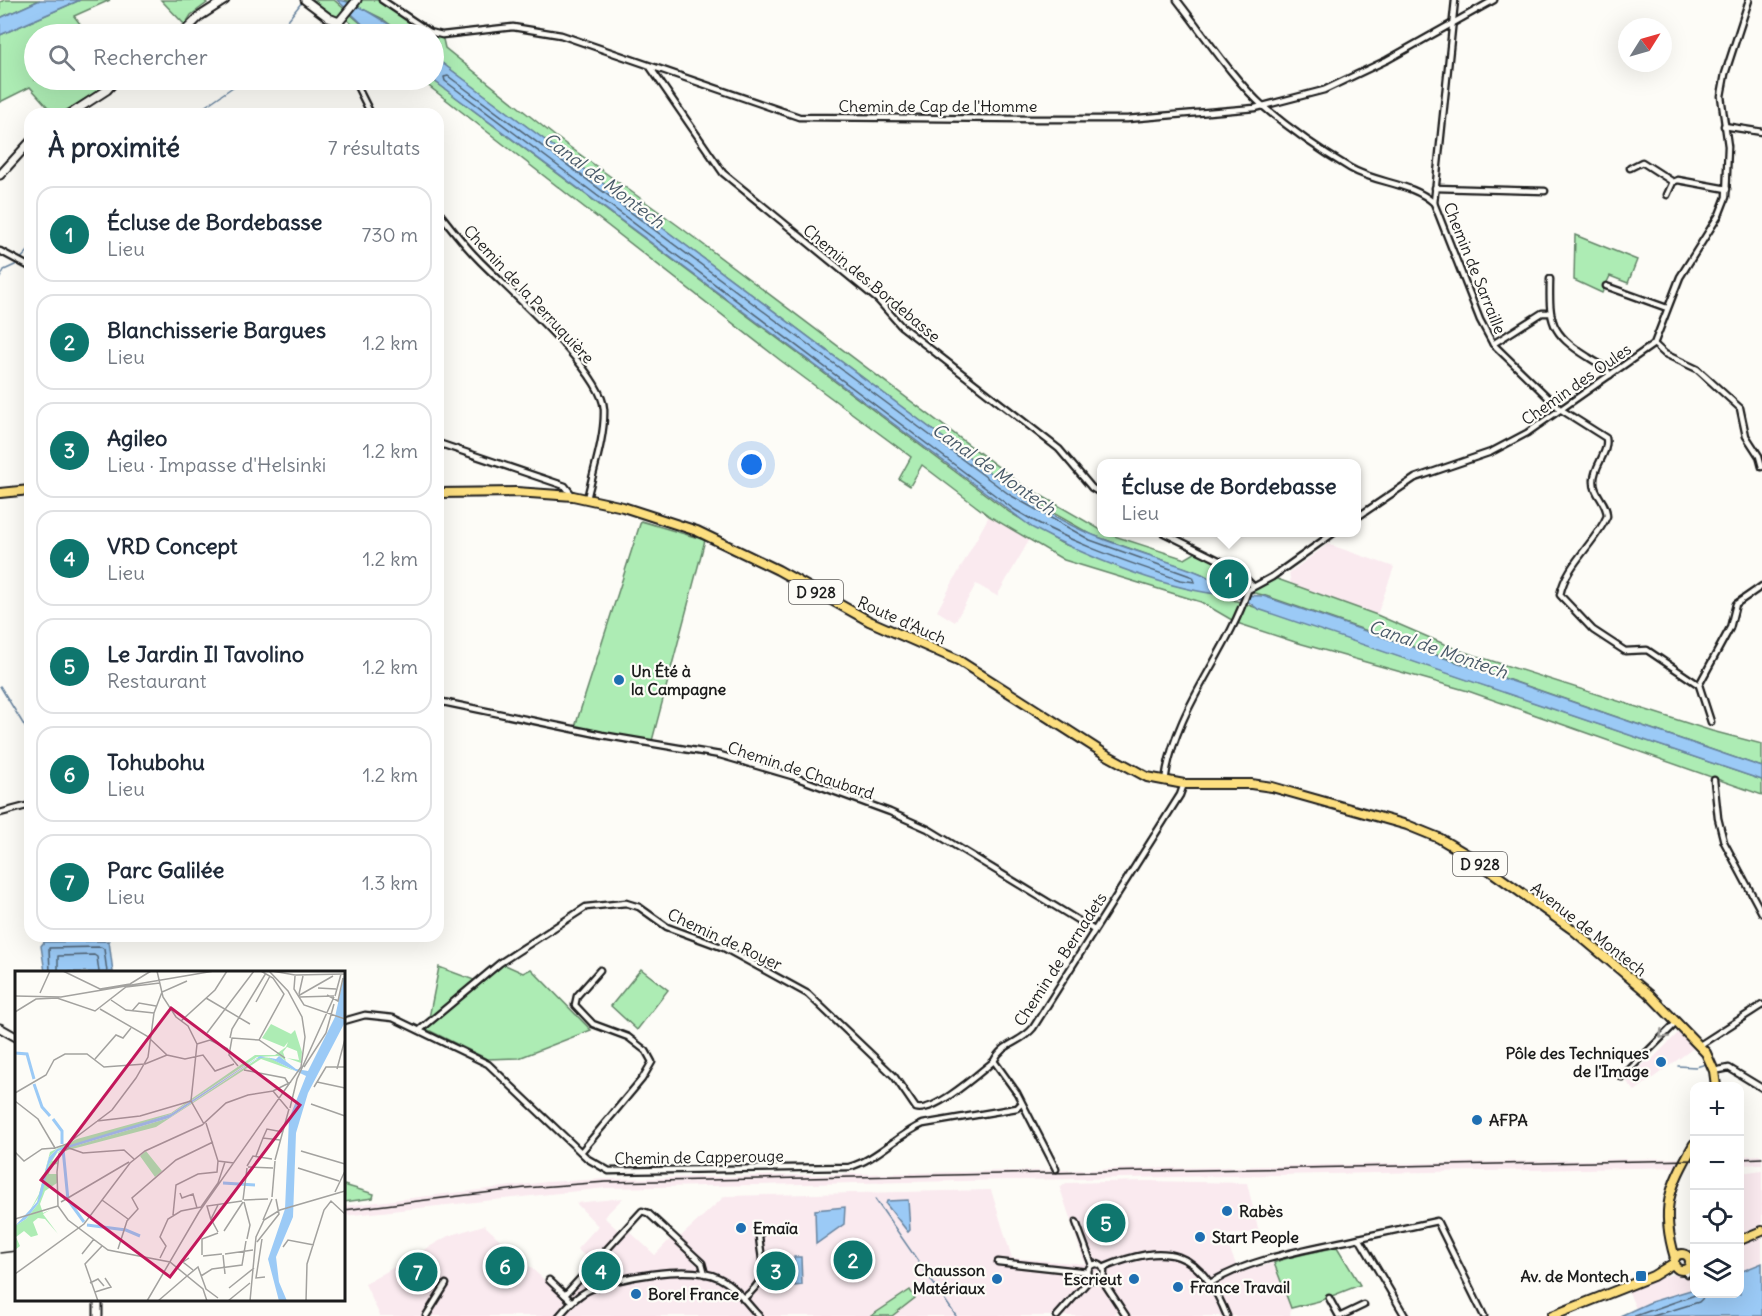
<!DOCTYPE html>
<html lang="fr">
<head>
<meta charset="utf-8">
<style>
  body { margin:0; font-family:Delius,sans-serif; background:#f2f2f3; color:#1f2937 }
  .controls { position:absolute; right:18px; bottom:18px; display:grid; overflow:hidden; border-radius:12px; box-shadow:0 6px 24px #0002 }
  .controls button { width:54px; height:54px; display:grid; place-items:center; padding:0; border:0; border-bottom:2px solid #e0e1e3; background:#fff; color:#1f2937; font:30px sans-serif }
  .compass { position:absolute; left:1618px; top:18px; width:54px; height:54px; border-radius:50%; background:#fff; box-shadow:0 6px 24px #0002; rotate:53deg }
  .you { position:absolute; left:752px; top:465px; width:21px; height:21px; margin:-15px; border:4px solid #fff; border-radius:50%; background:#1a73e8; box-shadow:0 0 0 9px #1a73e833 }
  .badge { display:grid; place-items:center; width:39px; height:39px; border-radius:50%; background:#0f766e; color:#fff; font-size:20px; font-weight:700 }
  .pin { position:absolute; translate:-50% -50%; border:3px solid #fff; box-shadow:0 2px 6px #0006 }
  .popup { position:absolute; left:1097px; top:459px; width:264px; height:78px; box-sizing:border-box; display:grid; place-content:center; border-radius:12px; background:#fff; filter:drop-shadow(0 2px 4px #0005); font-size:20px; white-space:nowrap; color:#747a83 }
  .popup b { font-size:22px; color:#1f2937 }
  .popup::after { content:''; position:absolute; left:50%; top:100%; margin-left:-12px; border:12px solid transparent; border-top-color:#fff }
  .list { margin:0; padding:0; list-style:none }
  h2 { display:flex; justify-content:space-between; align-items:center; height:78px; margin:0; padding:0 24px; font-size:26px }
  h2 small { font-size:20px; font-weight:400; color:#747a83 }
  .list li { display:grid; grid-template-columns:39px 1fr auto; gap:18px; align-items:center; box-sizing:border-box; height:96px; margin:0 12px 12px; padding:0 12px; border:2px solid #e0e1e3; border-radius:18px }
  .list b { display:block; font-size:22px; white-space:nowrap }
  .list p { margin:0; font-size:20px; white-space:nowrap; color:#747a83 }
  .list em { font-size:20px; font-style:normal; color:#747a83 }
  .icon { flex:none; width:33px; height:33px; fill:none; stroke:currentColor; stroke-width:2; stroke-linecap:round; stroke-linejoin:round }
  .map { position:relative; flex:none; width:1762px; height:1316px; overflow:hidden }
  .search { position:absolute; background:#fff; box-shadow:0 6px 24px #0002; left:24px; top:24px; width:420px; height:66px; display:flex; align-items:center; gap:15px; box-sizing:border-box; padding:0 21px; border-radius:33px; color:#747a83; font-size:22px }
  .panel { position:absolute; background:#fff; box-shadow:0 6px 24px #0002; left:24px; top:108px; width:420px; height:834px; border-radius:18px }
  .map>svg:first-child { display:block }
</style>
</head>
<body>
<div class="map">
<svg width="1762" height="1316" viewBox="0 0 1762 1316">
  <rect width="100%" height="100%" fill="#fdfcf7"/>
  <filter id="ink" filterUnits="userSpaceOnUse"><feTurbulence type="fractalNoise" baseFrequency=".0167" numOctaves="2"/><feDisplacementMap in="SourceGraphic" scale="12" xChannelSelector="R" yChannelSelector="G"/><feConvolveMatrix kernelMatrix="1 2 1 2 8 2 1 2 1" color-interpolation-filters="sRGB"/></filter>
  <g filter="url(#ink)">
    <!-- built -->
    <g fill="#faeaef">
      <path d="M989,516l41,23 -33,57 -21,-12 -21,38 -18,-11z"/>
      <path d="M1328,544l66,23 -17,48 -86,-31 -2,-11z"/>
      <path d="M1679,1032l16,15 -60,44 -9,-10 23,-22 4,-1z"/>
      <path d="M1762,1155v9l-22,1v-9z"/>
      <path d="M1681,1158l-5,9 -41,1 -1029,20 -262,28v-10l203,-24 59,-3z"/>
      <path d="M1762,1170v93l-22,9v-99z"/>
      <path d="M1146,1181l101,2 12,49 -35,3 15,37 35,-9 17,45 -1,8h-166l-4,-6 -8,6h-732l-15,-32 83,-48 36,-11 78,71 30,-34 -15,-13 21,-23 -22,-23 47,-5 -19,19 18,17 5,-5 28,26 19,-20 5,3 46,-42 266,-6 21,68 73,6 -25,-76 6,-5z"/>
      <path d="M1694,1268v21l-43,13 -15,7 -8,-19 44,-16 12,3z"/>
    </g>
    <!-- green -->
    <g fill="#adecb4" stroke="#648468" stroke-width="1.5">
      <path d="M5,0h35l-40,18v-16z"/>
      <path d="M80,0h30l-36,16 14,18h-54v46h74l-6,9 -42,25h-6l-24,-27 -30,15v-67z"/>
      <path d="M161,0h43l3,3 -16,12 -6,10z"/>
      <path d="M305,0h29l39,34h-10l-19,-17 -5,5z"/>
      <path d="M344,0h38l48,32 12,3 3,13 111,89 124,90 341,257 80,46 1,2 83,27 13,-8 37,17 17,17 20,-8 105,38 81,35 254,81 50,13v23l-499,-172 -43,-10 -18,-11 -110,-39 -79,-45 -579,-433v-23h-31l-22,-16z"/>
      <path d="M421,80h12l576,432 52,31 117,43 38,8 546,186v15l-294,-104 -173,-49 -58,-19 -36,-21 -137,-42 -75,-44 -67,-51 -12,21 -11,-7 12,-22 -131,-97z"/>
      <path d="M1575,235l62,25 -9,23 -18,-7 -8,17 -28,-13z"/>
      <path d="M641,521l64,19 -53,201 -77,-14z"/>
      <path d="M503,964l20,9 8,-4 60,61 -72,28 -32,1 -67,-33 9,-8 10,-51 40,15z"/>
      <path d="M641,969l27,21 -31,40 -26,-24z"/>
      <path d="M344,1185l30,9 -1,4 -29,4z"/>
      <path d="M1337,1247l23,38 -41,16 -28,7 -17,-45c12,-7 48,-12 63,-16z"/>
      <path d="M910,1290l5,8 -23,18h-21z"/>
    </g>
    <!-- water -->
    <g fill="#9bcaf6" stroke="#68849f" stroke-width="1.5">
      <path d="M40,0h40l-80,35v-17z"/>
      <path d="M337,0c16,0 52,24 66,34h-30z"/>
      <path d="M434,57l579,433c26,17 52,34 80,45 34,14 69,24 104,37 27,11 33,24 66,24l499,171v13l-504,-171 -11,-8 -29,-9 -2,2c-59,-8 -131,-38 -183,-66l-600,-448z"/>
      <path d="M109,941l4,31h-68l-4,-26 3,-4z"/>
      <path d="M908,1200l2,30 -2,2 -22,-28 1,-3z"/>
      <path d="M845,1207l-1,17 -28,20 -1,-34z"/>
      <path d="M794,1257h7l1,28 -7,1z"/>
      <path d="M1762,1263v53h-142l31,-14 43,-13v5h46v-22z"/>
    </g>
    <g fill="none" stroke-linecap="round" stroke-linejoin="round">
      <!-- shore -->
      <g stroke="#4f6273" stroke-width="1.5">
        <path d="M448,76l562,419 80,45 103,37 2,5 -15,-2c-59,-20 -115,-39 -168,-72l-567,-427 -1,-4z"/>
        <path d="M50,972l-1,-24 52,-1 3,2 3,23"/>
        <path d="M58,972v-16l36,-1 3,2 2,15"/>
        <path d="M1635,1316l63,-22"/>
        <path d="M1653,1316l46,-14 8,-8"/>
      </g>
      <!-- stream -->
      <g stroke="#68849f" stroke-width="1.5">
        <path d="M277,34l25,-32"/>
        <path d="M194,114l49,-34"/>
        <path d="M0,278l4,-8 11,-5 15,-16"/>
        <path d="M0,686l30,49"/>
        <path d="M1678,1066l18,1 10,-3"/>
        <path d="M875,1199l81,117"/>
      </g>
      <defs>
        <g id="street">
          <path d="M382,0l48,32 12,3 71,-8 48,8 238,82 232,2h96l128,-11 69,-18 63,-30 107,-60"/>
          <path d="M1177,0c26,33 56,79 87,107 26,22 57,44 86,61 27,16 61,14 84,35"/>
          <path d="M1455,0l-21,203 46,117 13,24 67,65 46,29c3,15 -12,27 -12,42 -1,15 13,21 13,36 -12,28 -41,48 -47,79l33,35 32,21 22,-1 52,35"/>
          <path d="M339,22l1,12"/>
          <path d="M650,67l73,106 155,127 23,26 158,123 33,39 10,6"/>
          <path d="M354,80l17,34"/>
          <path d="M1724,126l38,6"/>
          <path d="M1630,168l12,-6 31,20"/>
          <path d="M1435,188l110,3"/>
          <path d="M1667,195l6,-13 5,-2 49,9"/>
          <path d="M438,211c13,17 26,34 41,49 29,30 123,111 125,149 1,29 -11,62 -17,90"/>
          <path d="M0,251l30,16"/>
          <path d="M1550,279c-1,43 0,54 38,78 9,6 17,9 22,18"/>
          <path d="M1606,286l61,22"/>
          <path d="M1493,344l49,-31h7"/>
          <path d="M1654,344l11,10 32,15 43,39 6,28 13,20 3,11"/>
          <path d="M438,443l127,43 8,10"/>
          <path d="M1356,518l59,-40 76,-26 36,-19 127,-89 26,-67 39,-62 7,-18 2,-51 -7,-50 4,-22 24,-74"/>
          <path d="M1162,532l73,36 17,17"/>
          <path d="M438,701l164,34 118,20 72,21 98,36 38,17 166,101"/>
          <path d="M1711,722l-12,-37 31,-57 6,-24 26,-18"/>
          <path d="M1714,780l4,38 6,24 38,71"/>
          <path d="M1165,781c9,-71 61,-125 83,-191l24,-13 63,-45"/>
          <path d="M0,813l30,-8"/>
          <path d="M344,1021l21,-6 28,3 95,46 100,95 21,12 240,-4c27,-7 48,-32 74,-43l94,-16 4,-4"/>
          <path d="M421,1029l79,-66 86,-56 40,-4 13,4 28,20 57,21 84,46 86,82 22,32c19,5 63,-35 78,-47"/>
          <path d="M1700,1045l62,-40"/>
          <path d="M1714,1071l15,-3 33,20"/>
          <path d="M1622,1077l55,-55"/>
          <path d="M581,1152l61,-73 10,-17 -6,-11 -18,-14 -35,-13 -18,-19 2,-9 23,-26"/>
          <path d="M1056,1169l-39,-76 -23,-32c8,-18 27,-18 39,-33l147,-233 4,-11"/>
          <path d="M1076,1222l16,43"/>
          <path d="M1359,1238l78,-17 47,95"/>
          <path d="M998,1262l90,10"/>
          <circle cx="1096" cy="1272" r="8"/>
          <path d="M1103,1268c63,-27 97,-19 124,48"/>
          <path d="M1683,1270l4,4 1,-6"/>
          <path d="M1101,1278l25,38"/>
          <path d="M549,1280l16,15"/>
          <path d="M1212,1282c42,-25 99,-33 147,-44l46,78"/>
          <path d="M1329,1298l10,18"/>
          <path d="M743,1299c28,-23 19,-30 16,-63"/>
          <path d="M572,1302l-7,-7 77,-84 6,2 54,50 3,11"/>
          <path d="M426,1316l20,-32"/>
          <path d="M559,1316c8,-9 16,-19 28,-25 27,-14 103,-27 132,-13 17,8 27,25 40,38"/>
          <path d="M1057,1316l34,-38"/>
          <path d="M1341,1316l23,-11"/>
        </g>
        <g id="secondary">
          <path d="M305,0l24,18 10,4 18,-22"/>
          <path d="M182,34l18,-18 25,-16"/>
          <path d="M70,114l37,-24 9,-10"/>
          <path d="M0,175l30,-33"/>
          <path d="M0,1028l16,9"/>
          <path d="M98,1316v-16"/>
        </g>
        <g id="primary">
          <path d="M0,493l30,-3"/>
          <path d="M438,493l78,-1 57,4 50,11 74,24 81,39 91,51 89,39 147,94 42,23 37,7h67l21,3 135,38 32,13 32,19 101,72 77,65 57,59 8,18 2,15"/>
          <path d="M1740,1240l22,-9"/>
          <circle cx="1682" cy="1262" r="8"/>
          <path d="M1675,1258c-15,-50 -6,-70 19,-114"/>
          <path d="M1552,1316l101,-40 21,-13"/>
        </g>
      </defs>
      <!-- street casing -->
      <use href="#street" stroke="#1c1c1c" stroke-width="9"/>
      <!-- secondary casing -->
      <use href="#secondary" stroke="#1c1c1c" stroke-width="11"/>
      <!-- primary casing -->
      <use href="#primary" stroke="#1c1c1c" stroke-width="12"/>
      <!-- street -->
      <use href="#street" stroke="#fdfcf7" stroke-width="4.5"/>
      <!-- secondary -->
      <use href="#secondary" stroke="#fdfcf7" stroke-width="7"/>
      <!-- primary -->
      <use href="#primary" stroke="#fddf80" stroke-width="8"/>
      <!-- rail -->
      <g stroke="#1c1c1c" stroke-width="1.5">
        <path d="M1740,1159l22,-1"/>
        <path d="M344,1210l181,-22 81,-6 1088,-22"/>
        <path d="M0,1253l16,-2"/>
      </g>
    </g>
    <!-- one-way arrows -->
    <defs><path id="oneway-chevron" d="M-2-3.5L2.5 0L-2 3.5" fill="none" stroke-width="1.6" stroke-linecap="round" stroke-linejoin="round" transform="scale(1.5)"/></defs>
    <use stroke="#989794" href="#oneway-chevron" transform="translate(1663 1035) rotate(135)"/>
  </g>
  <!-- markers -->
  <g fill="#1f6fb2" stroke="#fdfcf7" stroke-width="2">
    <circle cx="619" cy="680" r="6"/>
    <circle cx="1661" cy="1062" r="6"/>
    <circle cx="1477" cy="1120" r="6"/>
    <circle cx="1227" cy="1211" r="6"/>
    <circle cx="741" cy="1228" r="6"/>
    <circle cx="1200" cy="1237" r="6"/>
    <rect x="1635" y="1270" width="12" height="12" rx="3"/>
    <circle cx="997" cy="1279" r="6"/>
    <circle cx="1134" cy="1279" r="6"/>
    <circle cx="1178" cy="1287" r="6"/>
    <circle cx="636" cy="1294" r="6"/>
  </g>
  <g text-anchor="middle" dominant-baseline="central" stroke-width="4.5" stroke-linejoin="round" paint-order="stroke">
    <!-- shield labels -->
    <g fill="#fdfcf7" stroke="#605f5e" stroke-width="1.5">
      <rect x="789" y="580" width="54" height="24" rx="4.5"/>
      <rect x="1453" y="852" width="54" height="24" rx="4.5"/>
    </g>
    <g font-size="15" font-weight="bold" fill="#1c1c1c">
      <text x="816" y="592">D 928</text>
      <text x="1480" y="864">D 928</text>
    </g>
    <!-- street labels -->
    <g font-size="16" fill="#1c1c1c" stroke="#fdfcf7">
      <text x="938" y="106">Chemin de Cap de l'Homme</text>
      <text transform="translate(1475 268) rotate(68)">Chemin de Sarraille</text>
      <text transform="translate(872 283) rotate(40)">Chemin des Bordebasse</text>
      <text transform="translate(529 294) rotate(47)">Chemin de la Perruquière</text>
      <text transform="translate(1576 384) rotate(-35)">Chemin des Oules</text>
      <text transform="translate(902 620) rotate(24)">Route d'Auch</text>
      <text transform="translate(801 770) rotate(18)">Chemin de Chaubard</text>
      <text transform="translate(1589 929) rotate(38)">Avenue de Montech</text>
      <text transform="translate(725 939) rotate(25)">Chemin de Royer</text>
      <text transform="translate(1060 959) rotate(-57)">Chemin de Bernadets</text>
      <text transform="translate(699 1157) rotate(-1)">Chemin de Capperouge</text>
    </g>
    <!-- poi labels -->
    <g font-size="16" font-weight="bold" fill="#1c1c1c" stroke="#fdfcf7" text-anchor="start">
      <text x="631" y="671">Un Été à<tspan x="631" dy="18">la Campagne</tspan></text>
      <text x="1649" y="1053" text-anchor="end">Pôle des Techniques<tspan x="1649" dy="18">de l'Image</tspan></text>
      <text x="1489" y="1120">AFPA</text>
      <text x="1239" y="1211">Rabès</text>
      <text x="753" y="1228">Emaïa</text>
      <text x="1212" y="1237">Start People</text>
      <text x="985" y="1270" text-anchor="end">Chausson<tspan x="985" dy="18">Matériaux</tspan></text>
      <text x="1629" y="1276" text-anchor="end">Av. de Montech</text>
      <text x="1122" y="1279" text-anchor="end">Escrieut</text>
      <text x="1190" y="1287">France Travail</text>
      <text x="648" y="1294">Borel France</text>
    </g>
    <!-- water labels -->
    <g font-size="18" font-style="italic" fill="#485968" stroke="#fdfcf7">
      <text transform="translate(604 180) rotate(37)">Canal de Montech</text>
      <text transform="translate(994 469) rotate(35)">Canal de Montech</text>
      <text transform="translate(1438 649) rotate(19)">Canal de Montech</text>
    </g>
  </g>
  <!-- overview -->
  <g transform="translate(15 971)">
    <rect width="330" height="330" fill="#fdfcf7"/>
    <path d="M256,53l20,10 4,-4 7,22 -1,11 -14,-5 12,2 -2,-9 -10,-4 -4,5 3,9 -7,-5 -22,1 -86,57 -100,33 98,-29 91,-61 10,1 25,13 -34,-12 -105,68 -99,26 -5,8 5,-1 1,4 -7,1 -2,9h8v9l-12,8 -5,13 3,9 7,-3 -7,4 15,20 -13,-15 -7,-1 -5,4 5,13 -7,2 -7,-6 -8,6 4,9 -5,4v-24l11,-7 12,-15 11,-40 6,-10 9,-6 -7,1 -8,8 -9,38 -12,19 11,-20 11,-42 27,-13 94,-26 84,-58h20l11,-8 2,-5 -4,5 -22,-9zM131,180l16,20 -7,6 -15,-21z" fill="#adecb4"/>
    <path d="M330,0l-1,53 -36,69 -12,40 -3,84 -17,40 3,25 8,19h-8l-11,-42 17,-50 4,-90 17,-43 -39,-19 -11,2 -87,59 -111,33 -9,13 -7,31 -4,9 -12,15 -11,7 22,-24 12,-45 8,-8 114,-35 89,-58 16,3 3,-3 17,13 12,2 27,-54z" fill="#9bcaf6"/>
    <path fill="none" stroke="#9bcaf6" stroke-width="3" d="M0,82l12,1 7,25M19,113l8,23 8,9M38,148l9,12v13M48,178l5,51 16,22M208,212l32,2M72,254l39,5 14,6"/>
    <path fill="none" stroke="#a3a29f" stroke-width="1.5" d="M48,0l37,18 30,-5 21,-13M142,0l6,26 13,20 12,9 9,18M257,0l23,4M280,4l50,-1M280,5l-1,13 10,16 41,14M303,17l18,1M25,22l10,-22M284,23l4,-18M312,24l11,6 5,-23M0,25l46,1 153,-26M283,25l35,-20M320,25l6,-22M284,26l35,-1M191,27l44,26M96,29l15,10 28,3M241,31l14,-26M85,38l47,27 20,19 18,4 18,-4 12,16 19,-7M117,40l7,-8 17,3M0,41l21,-13 21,-1 38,13 31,-24 34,-4M166,50l34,-31 12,-19M192,62l47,-62M215,67l2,-9 34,-56M244,69l25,-46 -11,-16 -12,-7M182,73l-6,57 13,23M182,73l13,-4 18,9M80,88l21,-24 7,3 8,-10M223,95l-9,-11 3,-17 27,2 26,18M289,96l22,-34 8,-29M322,98l8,-30M229,99l41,8 3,5M302,111l28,6M299,116l12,-20h19M258,120l18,-9M0,122l31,-18 8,-15 11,-6h22l17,13 41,-3 22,-9M0,130l23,18 17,29 12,-4 2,4 -10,6 -2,18 1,34 10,14 40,30 62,12 33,27 4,12M296,133l34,12M275,137l7,-29 37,-82M82,150l43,-5 51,-15M191,152l12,38 16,2M248,167l4,-9 16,3M52,173l45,-34 24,-32 12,-21 6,-44 8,-21 25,-11M54,177l14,5 41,-3 10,9M286,180l44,13M0,181l9,9 18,-12 13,-1M241,185l7,-18 17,2M260,189l14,-51M232,195l6,-10 19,3M233,196l25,1M283,197l41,13M320,221l10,-21M165,222l2,5 11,-4 4,14M257,226l3,-36M87,229l26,19M228,229l4,-32M229,229l24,-1M46,231l68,-40M229,231l6,23 -3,14M203,234l-7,14 7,13M158,244l3,-30 22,-11 19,-2 1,-11M0,248l43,-13M196,249l-4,-14 35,-5M248,249l9,-21M209,260l19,-29M247,268l-6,39 9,-1M242,271l22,-28 -3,-15M268,276l5,-7 26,5M103,278l9,-28 11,-12 -6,-11 44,-38 37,-18M67,283l12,-15M210,283l28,-4M187,284v-16l16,-6M208,284l2,19M188,285l19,-2M145,287l6,-12 -6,-9 8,-18 13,-8 20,-4 17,-24 7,-21M174,287l-6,4 10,8M0,303l69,-50 46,-61 15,-12 57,-26 24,-22 22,-8 25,-4 15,18M172,305l11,-9 8,22 12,9M186,305l11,-7 30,-4 4,-24M75,312l8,-4 6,7M214,317l25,-20M80,321l16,-5 -6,-9M83,330l-13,-37 17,-18M132,330l52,-89 102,-145 4,-30 -3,-20 -14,-26 -19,-20M143,330l29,-25M213,330l22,-18M235,330l6,-64 8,-17 16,-10 65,-19M291,330l1,-37 17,-54 7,-9 14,13"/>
    <path fill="#c2185b" fill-opacity="0.15" stroke="#c2185b" stroke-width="3" d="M156,37l129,97 -130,172 -129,-97z"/>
    <rect width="330" height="330" fill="none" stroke="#1c1c1c" stroke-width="3"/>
  </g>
</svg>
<div class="controls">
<button>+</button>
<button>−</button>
<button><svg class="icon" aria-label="locate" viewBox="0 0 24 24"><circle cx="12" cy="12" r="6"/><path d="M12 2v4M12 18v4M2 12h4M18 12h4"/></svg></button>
<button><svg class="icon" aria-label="layers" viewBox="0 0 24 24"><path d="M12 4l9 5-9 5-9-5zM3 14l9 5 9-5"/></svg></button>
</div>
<svg class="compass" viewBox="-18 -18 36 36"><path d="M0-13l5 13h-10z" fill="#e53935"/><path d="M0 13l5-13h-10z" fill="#747a83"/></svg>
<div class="you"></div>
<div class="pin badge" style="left:1229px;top:579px">1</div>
<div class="popup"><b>Écluse de Bordebasse</b>Lieu</div>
<div class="pin badge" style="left:853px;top:1260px">2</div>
<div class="pin badge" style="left:776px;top:1271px">3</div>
<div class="pin badge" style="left:601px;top:1271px">4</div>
<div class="pin badge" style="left:1106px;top:1223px">5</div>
<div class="pin badge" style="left:505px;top:1266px">6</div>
<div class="pin badge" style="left:418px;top:1272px">7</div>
<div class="search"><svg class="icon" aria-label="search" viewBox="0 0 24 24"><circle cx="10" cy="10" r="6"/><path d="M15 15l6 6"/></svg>Rechercher</div>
<section class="panel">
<h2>À proximité<small>7 résultats</small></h2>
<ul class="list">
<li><span class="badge">1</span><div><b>Écluse de Bordebasse</b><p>Lieu</p></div><em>730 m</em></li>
<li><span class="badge">2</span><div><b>Blanchisserie Bargues</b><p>Lieu</p></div><em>1.2 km</em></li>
<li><span class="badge">3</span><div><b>Agileo</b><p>Lieu · Impasse d'Helsinki</p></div><em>1.2 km</em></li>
<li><span class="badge">4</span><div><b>VRD Concept</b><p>Lieu</p></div><em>1.2 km</em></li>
<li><span class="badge">5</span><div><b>Le Jardin Il Tavolino</b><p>Restaurant</p></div><em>1.2 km</em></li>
<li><span class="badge">6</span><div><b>Tohubohu</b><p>Lieu</p></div><em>1.2 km</em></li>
<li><span class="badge">7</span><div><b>Parc Galilée</b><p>Lieu</p></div><em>1.3 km</em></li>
</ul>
</section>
</div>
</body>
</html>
